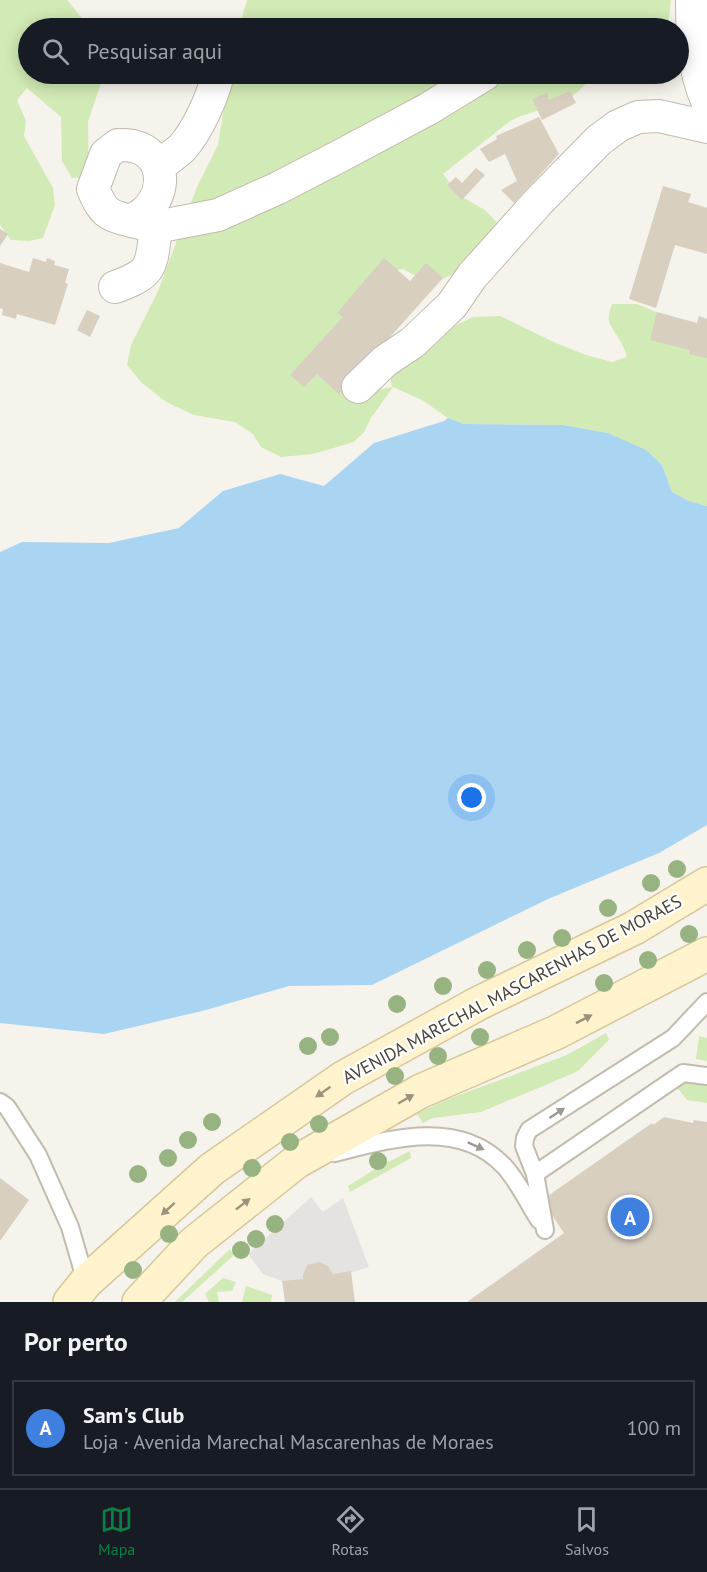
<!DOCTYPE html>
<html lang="pt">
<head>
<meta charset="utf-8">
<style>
  body { margin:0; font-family:"PT Sans",sans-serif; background:#242831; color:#f1f3f6 }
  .you { position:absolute; left:472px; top:798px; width:21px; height:21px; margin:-15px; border:4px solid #fff; border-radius:50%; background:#1a73e8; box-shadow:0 0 0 9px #1a73e833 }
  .badge { display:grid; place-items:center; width:39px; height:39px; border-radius:50%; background:#0b8043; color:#fff; font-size:20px; font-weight:700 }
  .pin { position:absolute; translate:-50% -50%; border:3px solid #fff; box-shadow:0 2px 6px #0006 }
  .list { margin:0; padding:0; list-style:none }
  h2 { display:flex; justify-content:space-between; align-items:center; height:78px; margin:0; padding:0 24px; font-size:26px }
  h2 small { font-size:20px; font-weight:400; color:#9ea1a6 }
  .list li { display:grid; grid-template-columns:39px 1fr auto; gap:18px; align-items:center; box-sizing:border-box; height:96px; margin:0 12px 12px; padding:0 12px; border:2px solid #363941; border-radius:0px }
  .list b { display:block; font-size:22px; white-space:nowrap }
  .list p { margin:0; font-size:20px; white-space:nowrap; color:#9ea1a6 }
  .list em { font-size:20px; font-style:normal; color:#9ea1a6 }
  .icon { flex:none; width:33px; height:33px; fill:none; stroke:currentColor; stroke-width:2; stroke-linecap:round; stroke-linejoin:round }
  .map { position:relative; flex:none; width:707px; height:1302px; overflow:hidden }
  .search { position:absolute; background:#171b24; box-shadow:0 3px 15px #0003; left:18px; right:18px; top:18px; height:66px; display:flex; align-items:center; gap:15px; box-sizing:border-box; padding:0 21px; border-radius:33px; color:#9ea1a6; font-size:22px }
  .sheet { height:186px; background:#171b24 }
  nav { display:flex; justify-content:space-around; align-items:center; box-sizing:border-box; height:84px; border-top:2px solid #363941; background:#171b24; font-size:16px; color:#9ea1a6 }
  nav a { display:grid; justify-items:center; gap:3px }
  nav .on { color:#0b8043 }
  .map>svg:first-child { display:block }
</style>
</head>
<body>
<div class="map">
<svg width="707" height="1302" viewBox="0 0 707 1302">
  <rect width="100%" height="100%" fill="#f6f3ec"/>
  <!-- green -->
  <g fill="#d2eab5">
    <path d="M0,0h67l15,18 6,10h-60v46h76l-16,48 1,55 -17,1 -10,-17 -1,-44 -34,-29 -10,12 9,21 -2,15 29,52 2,17 -12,33 -14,3 -18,-1 -11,-15z"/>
    <path d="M247,0h424l-3,28h-429z"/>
    <path d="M229,74h363c-16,32 -53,33 -82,47l-67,53 17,22 25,14 15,16 -35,43 -25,11 -19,-1 -18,-10 -26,5 -11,111 13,5 13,-3 -2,-11 45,-38 17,-11 21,-10 27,-1 58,28 28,11 26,7 15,-5c-2,-6 -4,-12 -8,-18 -9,-16 -14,-15 -7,-35h25l24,10 46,29v163l-18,-5 -17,-9 -10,-27 -16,-14 -38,-18 -45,-8 -99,-1 -16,-6 -26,-18 -29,-13 -22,31 -7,14 -10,10 -41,12 -32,3 -20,-10 -8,-13 -18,-12 -41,-7 -28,-13 -25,-20 -14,-17 4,-20 27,-54 39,-104 21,-42z"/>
    <path d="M606,1033l3,7 -31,31 -9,4 -88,37 -48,6 -10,5 -6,-9 26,-13 124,-46z"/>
    <path d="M699,1036l8,2v23l-11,-2z"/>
    <path d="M673,1082l34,4v17l-20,-3z"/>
    <path d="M410,1151l1,7 -61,34 -2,-6 34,-21z"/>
    <path d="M230,1249l4,6 -52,47h-7z"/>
    <path d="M223,1278l13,4 -4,9 -15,1 2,10h-10l-4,-8z"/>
    <path d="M246,1286l26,9 -1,7h-35h6z"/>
  </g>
  <!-- parking -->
  <path fill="#e5e3e0" d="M311,1197l12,15 20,-14 26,69 -23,7 -61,8 -22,-8 -15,-20z"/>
  <!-- water -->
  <path fill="#a9d4f2" d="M448,418l16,6 99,1 45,8 38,17 16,15 10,27 17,9 18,5v319l-48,28 -111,46 -176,86 -83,1 -83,24 -102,24 -104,-11v-471l22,-10 87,1 70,-15 44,-37 57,-17 44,12 50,-43 70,-22z"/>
  <!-- building -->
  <g fill="#d8cfc1">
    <path d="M570,91l6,12 -34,17 -10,-21 15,-6 2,7z"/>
    <path d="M539,117l20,37 -45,49 -13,-13 16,-9 -12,-27 -16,8 -9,-13 17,-10 -1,-3z"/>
    <path d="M476,168l9,7 -23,25 -15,-15 9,-8 6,6z"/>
    <path d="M663,186l28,8 -3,8 19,6v46l-32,-9 -19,63 -27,-9z"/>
    <path d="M0,229l8,5 -8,12z"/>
    <path d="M33,258l13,4 1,-4 8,3 -1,4 15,4 -4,14 3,1 -13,41 -38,-11 -1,5 -14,-4 1,-6 -3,-1v-45l29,9z"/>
    <path d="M384,258l26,23 16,-18 17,15 -104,116 -22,-20 -13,13 -14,-12 53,-58 -6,-4z"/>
    <path d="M87,310l13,6 -10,21 -13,-7z"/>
    <path d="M657,312l40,11 2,-7 8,3v39l-18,-4 1,-4 -40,-10z"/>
    <path d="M664,1117l29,6 1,-3 13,2v180h-240l97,-69 -22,-33 110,-77 1,2z"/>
    <path d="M0,1178l29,22 -29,41z"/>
    <path d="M319,1262l9,4 5,8 18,-3 4,31h-70l-3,-21 21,-2v-4l4,-10z"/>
  </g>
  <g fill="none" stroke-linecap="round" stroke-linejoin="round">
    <defs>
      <g id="service">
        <path d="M0,1102l7,5 31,48 32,72 16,55"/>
        <path d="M335,1153c55,-14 124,-35 169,13 14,15 24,37 35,54"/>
        <path d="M535,1174l148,-101 24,3"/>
        <path d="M545,1230l-10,-56 -11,-28 1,-8 4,-8 144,-92 34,-36"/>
      </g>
      <g id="minor">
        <path d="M692,0c0,35 1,68 15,101"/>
        <path d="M118,145c5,0 10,0 15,1 31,7 35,43 14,64 -4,4 -10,7 -15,11 -25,-5 -29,-9 -39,-32l13,-35z"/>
        <path d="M159,166c8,-6 16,-12 23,-18 16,-18 31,-52 36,-74"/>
        <path d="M132,221l24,6 62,-12 60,-27 60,-31 90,-48 57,-35"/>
        <path d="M115,287c40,-14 36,-22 41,-60"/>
        <path d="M358,387l27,-26 27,-18 18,-17 22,-21 20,-29 67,-75 60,-61 19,-14 20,-9 21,-1 48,11"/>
      </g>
      <g id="secondary">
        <path d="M70,1302l16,-20 126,-113 131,-91 136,-75 155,-75 73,-44"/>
        <path d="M139,1302l55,-59 102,-81 125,-71 136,-59 150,-78"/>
      </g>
    </defs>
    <!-- service casing -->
    <use href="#service" stroke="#c2bbae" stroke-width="20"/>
    <!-- minor casing -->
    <use href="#minor" stroke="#c2bbae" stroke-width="34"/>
    <!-- secondary casing -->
    <use href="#secondary" stroke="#d6c79b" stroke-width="36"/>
    <!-- service -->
    <use href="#service" stroke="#fff" stroke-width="16"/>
    <!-- minor -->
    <use href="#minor" stroke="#fff" stroke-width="32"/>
    <!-- secondary -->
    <use href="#secondary" stroke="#fff3cd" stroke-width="33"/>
  </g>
  <!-- trees -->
  <g fill="#97b381">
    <circle cx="677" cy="869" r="9"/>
    <circle cx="651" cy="883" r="9"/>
    <circle cx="608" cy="908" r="9"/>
    <circle cx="689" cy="934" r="9"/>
    <circle cx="562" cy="938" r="9"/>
    <circle cx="527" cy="950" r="9"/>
    <circle cx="648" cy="960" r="9"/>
    <circle cx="487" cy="970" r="9"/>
    <circle cx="604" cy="983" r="9"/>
    <circle cx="443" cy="986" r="9"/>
    <circle cx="397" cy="1004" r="9"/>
    <circle cx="330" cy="1037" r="9"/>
    <circle cx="480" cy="1037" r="9"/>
    <circle cx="308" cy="1046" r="9"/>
    <circle cx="438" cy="1056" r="9"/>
    <circle cx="395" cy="1076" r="9"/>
    <circle cx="212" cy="1122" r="9"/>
    <circle cx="319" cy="1124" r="9"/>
    <circle cx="188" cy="1140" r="9"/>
    <circle cx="290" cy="1142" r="9"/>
    <circle cx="168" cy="1158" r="9"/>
    <circle cx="378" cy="1161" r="9"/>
    <circle cx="252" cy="1168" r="9"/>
    <circle cx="138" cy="1174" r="9"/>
    <circle cx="275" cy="1224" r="9"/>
    <circle cx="169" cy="1234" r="9"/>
    <circle cx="256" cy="1239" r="9"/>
    <circle cx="241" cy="1250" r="9"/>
    <circle cx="133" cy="1270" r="9"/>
  </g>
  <!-- one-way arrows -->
  <defs><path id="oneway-solid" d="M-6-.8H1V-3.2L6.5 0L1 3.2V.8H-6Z" transform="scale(1.5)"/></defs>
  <g fill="#9c937c">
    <use href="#oneway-solid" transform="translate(584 1019) rotate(-27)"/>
    <use href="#oneway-solid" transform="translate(323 1092) rotate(145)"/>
    <use href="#oneway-solid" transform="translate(406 1099) rotate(-30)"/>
    <use href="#oneway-solid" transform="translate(243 1204) rotate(-38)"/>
    <use href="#oneway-solid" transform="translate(168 1209) rotate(138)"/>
  </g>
  <g fill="#9c9892">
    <use href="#oneway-solid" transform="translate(557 1113) rotate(-33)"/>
    <use href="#oneway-solid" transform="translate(476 1146) rotate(24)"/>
  </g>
  <g text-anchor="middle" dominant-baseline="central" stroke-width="4.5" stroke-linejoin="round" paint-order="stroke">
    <!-- street labels -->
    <g font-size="18" fill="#4b4439" stroke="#fff">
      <text transform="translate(512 989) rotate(-28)">AVENIDA MARECHAL MASCARENHAS DE MORAES</text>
    </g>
  </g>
</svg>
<div class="you"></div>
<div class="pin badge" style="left:630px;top:1217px;background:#3f7fe0">A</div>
<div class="search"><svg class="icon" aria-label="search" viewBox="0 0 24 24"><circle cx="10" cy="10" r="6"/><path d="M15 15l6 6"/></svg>Pesquisar aqui</div>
</div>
<section class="sheet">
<h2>Por perto<small></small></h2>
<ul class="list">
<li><span class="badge" style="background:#3f7fe0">A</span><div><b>Sam's Club</b><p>Loja · Avenida Marechal Mascarenhas de Moraes</p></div><em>100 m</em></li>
</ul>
</section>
<nav>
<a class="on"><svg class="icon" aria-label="map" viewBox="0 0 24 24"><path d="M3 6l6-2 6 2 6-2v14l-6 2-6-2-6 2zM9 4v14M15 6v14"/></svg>Mapa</a>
<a><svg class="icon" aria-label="directions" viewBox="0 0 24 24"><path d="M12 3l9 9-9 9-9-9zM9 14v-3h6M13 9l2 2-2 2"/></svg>Rotas</a>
<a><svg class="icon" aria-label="saved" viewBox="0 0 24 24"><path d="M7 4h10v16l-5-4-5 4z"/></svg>Salvos</a>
</nav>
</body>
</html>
